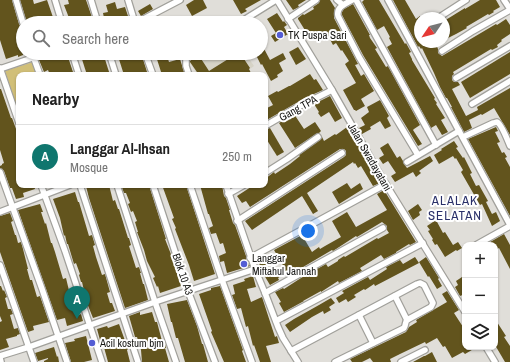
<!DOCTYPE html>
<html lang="en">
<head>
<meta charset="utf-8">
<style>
  body { margin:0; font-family:"Archivo Narrow",sans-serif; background:#f6f6f6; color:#222 }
  .controls { position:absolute; right:12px; bottom:12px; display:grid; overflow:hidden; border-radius:8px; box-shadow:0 1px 3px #0004 }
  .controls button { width:36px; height:36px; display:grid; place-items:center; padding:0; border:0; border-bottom:1px solid #e0e0e0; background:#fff; color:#222; font:20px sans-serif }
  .compass { position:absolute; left:414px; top:12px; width:36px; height:36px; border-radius:50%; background:#fff; box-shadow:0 1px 3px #0004; rotate:235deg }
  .you { position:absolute; left:308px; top:231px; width:14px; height:14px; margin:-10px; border:3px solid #fff; border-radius:50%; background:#1a73e8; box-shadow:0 0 0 6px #1a73e833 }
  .badge { display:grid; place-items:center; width:26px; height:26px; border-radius:50%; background:#0f766e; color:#fff; font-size:13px; font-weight:700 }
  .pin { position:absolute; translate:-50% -33px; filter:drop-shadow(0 1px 2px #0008) }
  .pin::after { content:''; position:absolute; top:21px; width:14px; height:12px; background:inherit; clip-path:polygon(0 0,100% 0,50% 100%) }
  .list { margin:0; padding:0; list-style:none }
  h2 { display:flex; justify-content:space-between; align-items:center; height:52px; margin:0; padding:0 16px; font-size:17px }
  h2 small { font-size:13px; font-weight:400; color:#767676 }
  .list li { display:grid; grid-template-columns:26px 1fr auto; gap:12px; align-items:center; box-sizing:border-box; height:64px; padding:0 16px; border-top:1px solid #e0e0e0 }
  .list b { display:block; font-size:15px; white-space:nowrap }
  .list p { margin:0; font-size:13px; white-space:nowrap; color:#767676 }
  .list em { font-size:13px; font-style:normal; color:#767676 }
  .icon { flex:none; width:22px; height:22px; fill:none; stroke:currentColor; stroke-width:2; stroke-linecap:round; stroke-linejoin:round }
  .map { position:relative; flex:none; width:510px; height:362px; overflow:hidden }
  .search { position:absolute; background:#fff; box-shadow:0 1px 3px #0004; left:16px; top:16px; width:252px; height:44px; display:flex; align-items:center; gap:10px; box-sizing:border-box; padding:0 14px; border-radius:22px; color:#767676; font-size:15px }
  .panel { position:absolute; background:#fff; box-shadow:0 1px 3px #0004; left:16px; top:72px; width:252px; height:116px; border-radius:8px }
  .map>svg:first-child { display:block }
</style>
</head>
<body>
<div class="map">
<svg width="510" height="362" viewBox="0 0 510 362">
  <rect width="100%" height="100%" fill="#e0ded9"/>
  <!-- built -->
  <path fill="#d6d3c6" d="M197,53h48l9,13 -13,9h-43l-11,-16z"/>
  <!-- green -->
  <path fill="#d1bf78" d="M33,62l4,13h-18v26l-4,1 -10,-31z"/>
  <!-- building -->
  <g fill="#62541d">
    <path d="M0,0h12l7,24 3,5 1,6v20l-5,2v-2l-12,4 -6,-19z"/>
    <path d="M20,0h13l1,4 13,-4 8,23h-28z"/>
    <path d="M68,0h18l8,23h-23l-7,-18 5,-1z"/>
    <path d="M194,0h9l4,8 -15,8 -6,-11z"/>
    <path d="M233,0h28l-16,9 2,2 -6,3z"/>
    <path d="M286,0h20l-8,5 1,2 -6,3z"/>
    <path d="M320,0h10l5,8 -1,5v5l24,46 -3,1 6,11 3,-2 10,17 -13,8 4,7 -9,5 -1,-1h-1l-11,-20 13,-7 -11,-19 4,-3 -7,-11 -1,1 -5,-8 -3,2 -7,-13 -13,8 -4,-6 -1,1 -10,-16v-1l5,-4 1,1 10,-6 -1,-2 6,-4z"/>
    <path d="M364,0h15l26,44 1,-1 5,9 -2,1 3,6v1l23,38 -1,1 3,4 -1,1 9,14 -4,2 7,12 -6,3 -6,-10 -5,3 -44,-81 5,-3 -3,-6 1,-1 -6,-11 -7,4 -15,-28z"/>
    <path d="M393,0h12l11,19 4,-3v26h15l3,7v4l4,3 54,-32 1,1 9,-6 4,6v9l-9,6 1,1 -5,4 1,2 -6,3 -1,-1 -38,23 1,2 -2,2v4l2,2h4l2,3 -8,4 14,27 12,-6 -1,-3 33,-19v47l-16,-27 -12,7 -1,-1 -12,6 3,8 -8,4 -13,-25h1l-5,-9h-1l-6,-11 -6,-14 -12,-25 -1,1 -2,-3 -1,1z"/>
    <path d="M480,0h16l4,7 -7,4 1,1 -5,3 -1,-1 -22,13 1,1 -11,6 -12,6v-19l21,-13v1z"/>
    <path d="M115,2l2,7 8,-2 4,12 -14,4h-10l-2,-10 5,-1 -2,-7z"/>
    <path d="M150,4l3,5 -12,7 -3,-5z"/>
    <path d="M353,4l17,31h-1l1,3 7,10 -2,1 11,18 2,-1 32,59 -6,4 -1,1 9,14 -4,2 -55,-91 -21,-40v-3l2,-3z"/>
    <path d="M277,13l6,9 1,-1 3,4 -3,2 4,7 -13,8 -4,-6 5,-3 -9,-14z"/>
    <path d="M261,43l9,17 13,-7 3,6 -7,4 4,8 -6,4 1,2 -7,4 -9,-17 -1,1 -6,-12h6z"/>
    <path d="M298,47l8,12 -10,6 -7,-13z"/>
    <path d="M510,52v22l-40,24 -9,-16z"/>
    <path d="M53,53h5l2,3 7,-2 7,21h-24l-2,-5 -4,2 -5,-12 15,-5z"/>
    <path d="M80,53h23l7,22h-23z"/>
    <path d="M117,53h12v1l5,-1h7l7,22h-24z"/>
    <path d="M155,53h11l3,9 11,-3 5,16h-23z"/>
    <path d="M232,53h8l10,15 -1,1 3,6h-53l-9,-13v-1l8,-7 11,17 24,-15z"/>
    <path d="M310,74l4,6 2,-1 7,11 -18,8 -40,23v-12l8,-4 -5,-9 9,-5 1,1 11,-6h1z"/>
    <path d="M0,89h1l10,29h1l7,19v50l7,-2h8l1,4 -12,4 1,4 -8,2 -4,-11h-2l-6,-17 -2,-2 -2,-1v-2l2,-1v-1l2,-1 -4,-13z"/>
    <path d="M330,96l12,22 -7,4 -6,-10 -8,5 -3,-4 1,-1 -5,-8z"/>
    <path d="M380,100l9,16 -2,2 4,8 -6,3 -5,-8 -10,6 1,2 -9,5 -3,-6 6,-3 -4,-7 8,-6 -2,-5z"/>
    <path d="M294,114l10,15 11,-7 6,9 -2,2 -3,1 -21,14 -16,-25z"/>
    <path d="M347,127l24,40h-1l10,16 -7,3 -12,-20 -3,2 -3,-5 -1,1 -1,-2 -46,31 11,18 -5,3 -11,-18 -50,34 -7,-9 99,-64 2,-2v-4l-2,-2h-4l-90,58 -4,-6 -4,2 -5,-7 17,-11h11v-6l9,-7 1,2 15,-10 10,-8 -1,-1 21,-15 2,-3 2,4 11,-7 1,1z"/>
    <path d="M496,127l2,4 -3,1 5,10 -3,1 5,10 2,-1 3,5 -2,1 5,9v49l-42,-77z"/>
    <path d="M270,128l14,24 -7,4 -12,-19v-7z"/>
    <path d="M454,141l4,6 -2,1 7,10 1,-1 8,16 -2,1 6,12 3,-1 9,16 -2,1 6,12 4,-2 4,9 -8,5 -10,-22 -2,1 -19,-33 2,-2 -7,-12 -1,1 -2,-3 -14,8 -5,-9 8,-5 -1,-1z"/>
    <path d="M388,143l9,15 3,-2 3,5 1,3 3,4 23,-12 3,5 -14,10 2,2 -5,4 -3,-5 -18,10 -4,-6 5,-3 -8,-12 -5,3 -4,-6 5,-3 -4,-7z"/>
    <path d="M347,183l4,6 9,-6 3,6 -24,15 -7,-12z"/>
    <path d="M90,185h19l4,16 2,-1 3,9h1l9,29h1l2,7 -2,1 7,22 3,-1 2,6h-1l3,11h1l4,16 -23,8 -36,-110 -3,-12z"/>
    <path d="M121,185h28l17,54h-1l9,23 7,24 -21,7 -2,-7 -1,1 -4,-9 2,-1 -8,-16 -3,-11 -7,-18h1l-3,-10 2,-1 -4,-10 -2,1 -3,-8 2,-1 -4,-10h-2z"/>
    <path d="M162,185h12v2l7,-2h5l29,89 -21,7 -5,-16 -14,-36 1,-1 -4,-9 2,-1z"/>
    <path d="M200,185h22l2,11 2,2 4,12h-1l4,13 2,2 11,31v4l2,2 2,4 -23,7 -3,-12 -4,1 -1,-6 7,-3 -3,-10 -3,1 -4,-11 -5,1 -2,-6 4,-2 -4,-12h-1z"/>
    <path d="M384,190l32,52 -6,3 -1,-1 -13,8v1l-12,6 -3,-4 -21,13 2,3 -23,12 -1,-2 -17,11v-1l-18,10h1l-20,11 -5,-9 2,-1 -6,-10 8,-4 1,1 17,-11 25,-14 2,3 10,-6v-1l6,-4 1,1 32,-19 1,1 11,-6 -2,-3v-4l-5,-4 -25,15 -1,-1 -23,15 -1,-1 -34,20 -1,-3 -8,5h-1l-10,6 1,2 -9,5 -9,-15 -3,-11 6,-2 5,15 3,-2 2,3 10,-6 -10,-17 28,-15 10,17 7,-5 1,2 5,-3 16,-9 -9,-16 15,-9 9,15 31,-17 -10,-16z"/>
    <path d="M75,192l3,10h1l10,34 3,-1 3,10 -2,1 3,11 6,18 3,-1 5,18 -3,1 3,10h2l3,8 -22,7 -6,-15 -5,-21h-1l-2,-7 1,-1 -4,-11 -2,1 -6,-20h-1l-2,-9 -1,1 -4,-18 -7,-19z"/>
    <path d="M40,204l3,8h-2l4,12 1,-1 5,20h1l3,9 8,27 3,-1 5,21 6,17 4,-2 2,7 -16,5 -2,-8 -8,2 -39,-110z"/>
    <path d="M418,204l4,6 -3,2 1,3 -7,5 -5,-9z"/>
    <path d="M10,213l3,8 -2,1 4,13h1l2,8 3,-1 2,7 5,20h-1l3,11h2l5,17 3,-1 9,26 -16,4 1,4 -6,2 -28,-80v-36z"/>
    <path d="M436,220l7,13 2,-1 8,13 5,-3 4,6 -5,3 -1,-1 -11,7 -8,-13 -2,1 -3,-5 1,-1 -5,-8 2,-1 -3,-4z"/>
    <path d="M504,234l6,11v24l-11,-21 -4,2v-5h-10z"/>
    <path d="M415,257l4,6 -44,23 -1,-2 -9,6 -1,-1 -10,6 2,2 -8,5 -2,-3 -7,4 -3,-5 8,-5 -2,-2 26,-14 2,3 17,-11 -1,-2 14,-7 3,4z"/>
    <path d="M426,257l13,21 -1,1 4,7 -5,3 -8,-13 -1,1 -9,-15z"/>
    <path d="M465,275v19l-5,2 -5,-9 3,-2 -2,-4z"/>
    <path d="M253,276l3,11 -9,2 4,13 11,-5 13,40 2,-1 2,7 -13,3 5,16h-11l-6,-17 -1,1 -5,-20 -2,1 -5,-19 -4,1 -5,-14 3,-1 -2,-9 12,-4 -1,-2z"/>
    <path d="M0,286h1l2,5 1,-1 3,7 -2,1 3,11h3l2,5 -3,1 4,14 4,-1 2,6 -3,1v1l-11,3 3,8 -9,3v-28l2,-1 -2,-5z"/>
    <path d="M220,286l23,64 -1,1 4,11h-22l-13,-30 1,-1 -13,-37 12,-4v-2z"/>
    <path d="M447,291l12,19 -5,3 11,17v17h12l-12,7 -2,-2 -11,6 -7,-12 -2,1 -6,-9 -11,6 -1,-2 -25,12 -10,5 1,3h-18l-3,-4 -8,4h-10l-2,-3 56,-27 3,-5 8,-5 -1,-2 31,-18 -5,-8z"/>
    <path d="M331,298l4,5 -6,4 2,3 -7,4 -1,-3 -11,6 -22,15 -5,-7 9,-6 25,-14z"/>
    <path d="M187,300l10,26 5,18h1l5,18h-23l-7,-24h-2l-4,-16h-1l-4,-18z"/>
    <path d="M140,312v3l12,-3 3,10h2l5,19h2l2,7h-1l4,14h-27l-1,-12 -4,-13h-2l-6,-21z"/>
    <path d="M495,319l11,17 -2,1 6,9v16h-5l-10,-17z"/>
    <path d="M119,324l9,25 -1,1 3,12h-22l-6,-22h-2l-3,-11 10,-3 1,2z"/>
    <path d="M86,336l6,24 -8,2h-13l-6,-19 10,-2 -1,-2z"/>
    <path d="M54,347l3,10 1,-1 1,6h-15v-1l4,-2v-1l-10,3 -3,-8z"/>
    <path d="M432,352l5,10h-24l11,-6h1z"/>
  </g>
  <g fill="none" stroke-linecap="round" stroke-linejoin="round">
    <defs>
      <g id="street">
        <path d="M16,0l7,23"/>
        <path d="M55,0l7,23"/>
        <path d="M91,0l7,23"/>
        <path d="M128,0l7,23"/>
        <path d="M277,0l55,90 50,88 83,134"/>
        <path d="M337,0l6,5"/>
        <path d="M352,0c-7,4 -16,7 -14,16l21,41 59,98"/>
        <path d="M356,0l80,145"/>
        <path d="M388,0l122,225"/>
        <path d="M504,0l6,9"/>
        <path d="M438,18l28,-18"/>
        <path d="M288,19l28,-19"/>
        <path d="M136,23l44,-23"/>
        <path d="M239,23l37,-23"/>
        <path d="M442,51l31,-20 37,-21"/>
        <path d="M32,53l8,22"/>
        <path d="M72,53l7,22"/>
        <path d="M109,53l7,22"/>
        <path d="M145,53l8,22"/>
        <path d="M0,68l19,55"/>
        <path d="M0,69l47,-16"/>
        <path d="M189,75l-3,-9v-7l6,-6"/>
        <path d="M456,78l54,-32"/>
        <path d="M472,104l38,-23"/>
        <path d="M265,126l31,-18 36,-18"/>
        <path d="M463,137l30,-14c1,0 3,-1 4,-1 4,2 11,19 13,24"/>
        <path d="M407,162l52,-31"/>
        <path d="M0,172l42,117 25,73"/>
        <path d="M265,173l22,-14 31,-22"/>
        <path d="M41,185l24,66 37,111"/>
        <path d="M80,185l58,177"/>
        <path d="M117,185l38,117 21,60"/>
        <path d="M153,185l35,106 27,71"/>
        <path d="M190,185l32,95 30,82"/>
        <path d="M226,185l29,84 10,24 13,34 5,11 15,24"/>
        <path d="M228,194l16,-9"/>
        <path d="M0,212l70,-27"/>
        <path d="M237,221l105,-68"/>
        <path d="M476,245l34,-19"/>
        <path d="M250,258l136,-74"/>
        <path d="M0,265l34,97"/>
        <path d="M265,293l118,-65"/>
        <path d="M395,296l12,24"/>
        <path d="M359,315l14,28"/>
        <path d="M276,321l147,-78"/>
        <path d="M486,347l9,15"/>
        <path d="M291,351l126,-67 3,-1 4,2 9,18 -2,4 -24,13c-2,2 -1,5 -3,8l-69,34"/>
        <path d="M0,356l29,-9 126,-45 100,-33"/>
        <path d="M0,358l1,4"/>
        <path d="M401,362l24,-12"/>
      </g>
    </defs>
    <!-- street casing -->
    <use href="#street" stroke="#a1a09b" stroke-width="8"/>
    <!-- street -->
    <use href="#street" stroke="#fff" stroke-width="5.5"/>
  </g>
  <!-- markers -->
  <g fill="#545dd4" stroke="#fff" stroke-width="1.5">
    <circle cx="280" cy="35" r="4"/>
    <circle cx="244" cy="264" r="4"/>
    <circle cx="92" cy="343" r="4"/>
  </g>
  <g text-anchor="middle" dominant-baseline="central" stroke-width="4" stroke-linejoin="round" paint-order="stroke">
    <!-- poi labels -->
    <g font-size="11" fill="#151513" stroke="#fff" text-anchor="start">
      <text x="288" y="35">TK Puspa Sari</text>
      <text x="252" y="258">Langgar<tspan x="252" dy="13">Miftahul Jannah</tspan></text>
      <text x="100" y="343">Acil kostum bjm</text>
    </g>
    <!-- street labels -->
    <g font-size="11" fill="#151513" stroke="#fff">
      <text transform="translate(298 108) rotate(-29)">Gang TPA</text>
      <text transform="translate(370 157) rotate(60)">Jalan Swadayatani</text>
      <text transform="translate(183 274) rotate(71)">Blok 10 A3</text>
    </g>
    <!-- quarter labels -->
    <g font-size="13" letter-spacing="1" fill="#2a3069" stroke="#fff">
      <text x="455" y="200">ALALAK<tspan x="455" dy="15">SELATAN</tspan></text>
    </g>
  </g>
</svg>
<div class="controls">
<button>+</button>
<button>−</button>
<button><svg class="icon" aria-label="layers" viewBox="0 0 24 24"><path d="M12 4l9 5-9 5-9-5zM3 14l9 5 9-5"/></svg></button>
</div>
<svg class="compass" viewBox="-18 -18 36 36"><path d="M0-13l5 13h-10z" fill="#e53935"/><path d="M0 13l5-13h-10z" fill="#767676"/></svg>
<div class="you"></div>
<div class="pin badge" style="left:77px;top:319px">A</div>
<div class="search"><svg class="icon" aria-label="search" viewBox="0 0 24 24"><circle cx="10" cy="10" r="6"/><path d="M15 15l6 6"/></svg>Search here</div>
<section class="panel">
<h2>Nearby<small></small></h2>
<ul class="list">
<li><span class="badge">A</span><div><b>Langgar Al-Ihsan</b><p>Mosque</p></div><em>250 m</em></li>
</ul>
</section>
</div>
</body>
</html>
